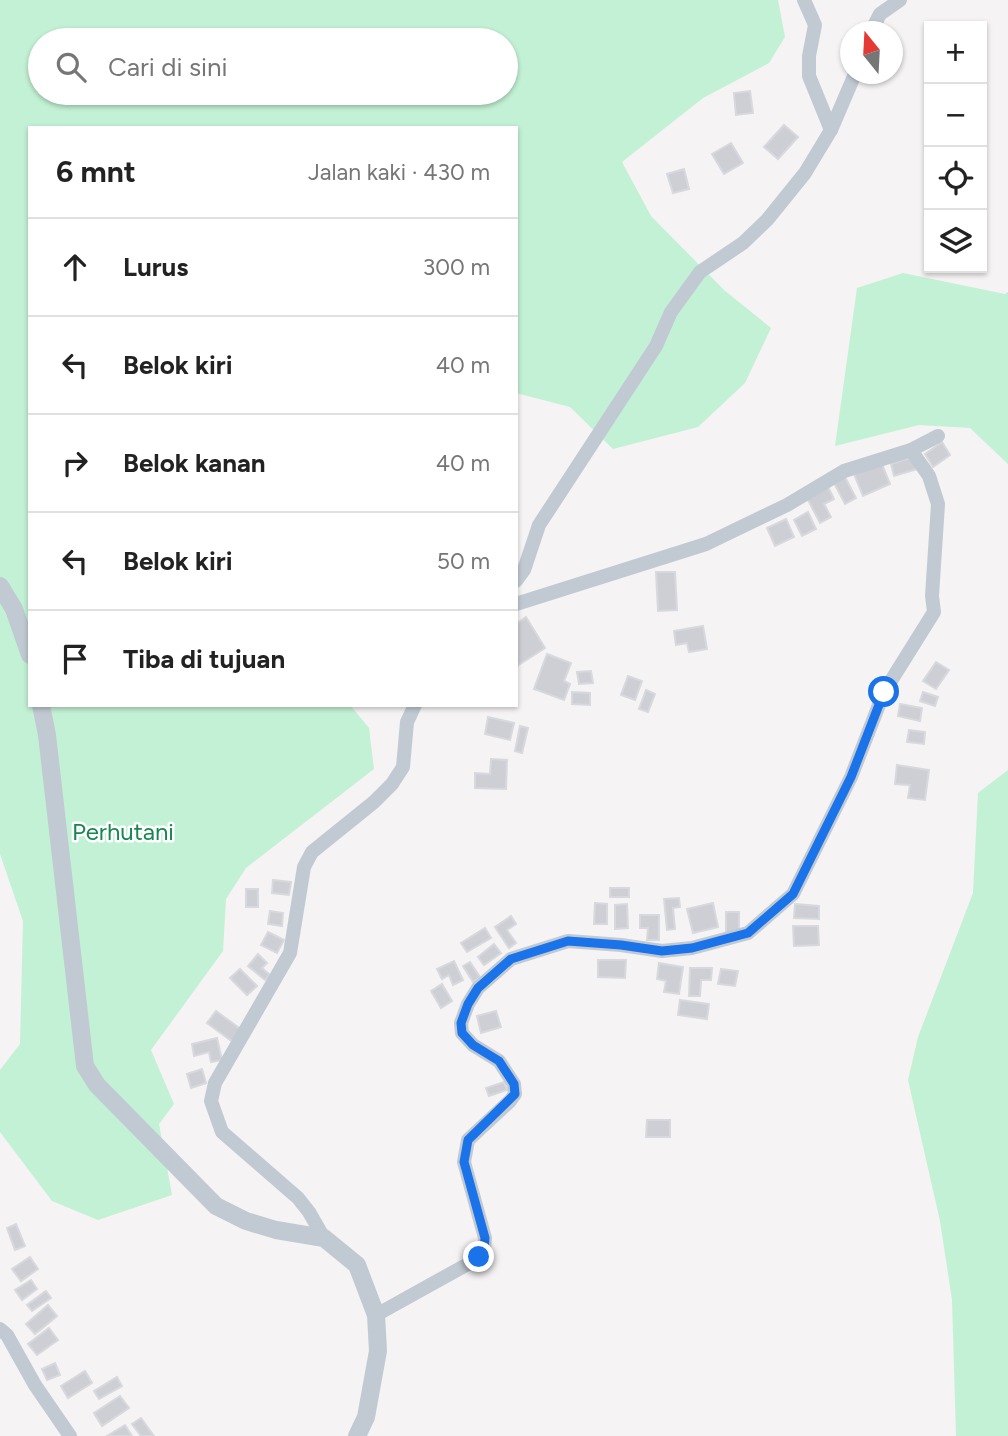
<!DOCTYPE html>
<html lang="id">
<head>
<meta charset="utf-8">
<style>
  body { margin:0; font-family:Figtree,sans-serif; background:#f2f2f2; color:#222 }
  .controls { position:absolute; right:21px; top:21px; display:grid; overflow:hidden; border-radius:0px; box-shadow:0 2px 5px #0004 }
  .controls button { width:63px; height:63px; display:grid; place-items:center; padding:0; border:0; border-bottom:2px solid #e0e0e0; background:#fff; color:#222; font:35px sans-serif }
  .compass { position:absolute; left:840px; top:21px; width:63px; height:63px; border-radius:50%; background:#fff; box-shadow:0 2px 5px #0004; rotate:342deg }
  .stop { position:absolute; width:21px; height:21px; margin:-16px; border:5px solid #1a73e8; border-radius:50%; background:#fff }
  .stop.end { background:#1a73e8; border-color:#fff; box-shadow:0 2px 7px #0008 }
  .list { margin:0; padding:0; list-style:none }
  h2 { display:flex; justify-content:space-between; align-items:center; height:91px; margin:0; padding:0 28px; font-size:30px }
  h2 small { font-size:23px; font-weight:400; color:#767676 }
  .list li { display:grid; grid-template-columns:46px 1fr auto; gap:21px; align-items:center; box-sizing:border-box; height:98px; padding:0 28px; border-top:2px solid #e0e0e0 }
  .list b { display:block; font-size:26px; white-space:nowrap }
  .list em { font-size:23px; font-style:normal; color:#767676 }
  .icon { flex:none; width:38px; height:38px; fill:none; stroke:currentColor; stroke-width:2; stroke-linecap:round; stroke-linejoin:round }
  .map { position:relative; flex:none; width:1008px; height:1436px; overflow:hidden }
  .search { position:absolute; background:#fff; box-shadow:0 2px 5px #0004; left:28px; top:28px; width:490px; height:77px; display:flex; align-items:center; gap:18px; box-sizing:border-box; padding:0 24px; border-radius:38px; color:#767676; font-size:26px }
  .panel { position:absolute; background:#fff; box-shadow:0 2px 5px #0004; left:28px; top:126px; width:490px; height:581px; border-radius:0px }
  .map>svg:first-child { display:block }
</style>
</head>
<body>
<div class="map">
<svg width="1008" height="1436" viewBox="0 0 1008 1436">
  <rect width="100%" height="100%" fill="#f5f3f3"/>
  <!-- green -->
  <g fill="#c3f1d5" fill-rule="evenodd">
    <path d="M0,0h778l7,37 -16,26 -66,35 -81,64 29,54 73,74 47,38 -26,55 -47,44 -85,22 -43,-42 -54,-14v-265h-486v577h320l19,23 5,41 -128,99 -20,31 -3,52 -72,99 23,54 -15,20 13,71 -74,25 -46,-19 -52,-69v-62l20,-26 3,-123 -23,-67zM40,40h466v53h-466z"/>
    <path d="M903,273l102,21 3,-2v172l-38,-36 -51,-3 -84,21 22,-158z"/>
    <path d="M1008,770v666h-52l-4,-136 -12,-79 -32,-141 10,-43 55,-144 5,-100z"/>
  </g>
  <!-- building -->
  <g fill="#cdcfd5" stroke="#d7d9de" stroke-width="2">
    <path d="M750,91l3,22 -17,2 -2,-22z"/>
    <path d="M784,125l14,12 -20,22 -14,-12z"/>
    <path d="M731,143l12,20 -19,11 -12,-20z"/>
    <path d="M684,169l5,20 -16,4 -6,-19z"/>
    <path d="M942,442l8,13 -17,12 -8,-13z"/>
    <path d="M913,457l4,12 -23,7 -3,-12z"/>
    <path d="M881,462l9,22 -27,12 -9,-22z"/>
    <path d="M845,477l11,21 -11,6 -11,-21z"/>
    <path d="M828,487l6,12 -10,5 7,13 -11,6 -13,-25z"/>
    <path d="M808,512l8,17 -14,7 -8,-16z"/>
    <path d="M786,519l8,18 -19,9 -8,-18z"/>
    <path d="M656,572h19l2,38 -19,1z"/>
    <path d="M526,617l19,31 -28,18 -1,-42z"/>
    <path d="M703,626l4,23 -18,3 -2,-9 -11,2 -2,-14z"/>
    <path d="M547,654l24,9 -7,18 6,3 -6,16 -30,-11z"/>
    <path d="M936,662l13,8 -13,19 -13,-8z"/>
    <path d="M591,671l2,12 -14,1 -2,-12z"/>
    <path d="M628,676l14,5 -7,19 -14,-5z"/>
    <path d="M646,690l9,4 -7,18 -9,-3z"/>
    <path d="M572,692l18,1v12l-18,-1z"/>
    <path d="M923,692l15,5 -3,9 -15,-5z"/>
    <path d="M900,704l22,4 -2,13 -22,-5z"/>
    <path d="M488,717l26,6 -4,17 -25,-6z"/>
    <path d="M520,726l8,2 -6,25 -7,-2z"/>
    <path d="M909,730l16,2 -1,12 -17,-2z"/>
    <path d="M491,759l16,1 -1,29 -31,-1v-15l15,1z"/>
    <path d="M897,765l32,5 -4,30 -17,-2 2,-13 -15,-1z"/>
    <path d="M273,880l18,2 -2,13 -17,-2z"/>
    <rect x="610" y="888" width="19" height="9"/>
    <rect x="246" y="889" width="12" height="18"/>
    <path d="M679,898l1,9 -7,1 2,21 -8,1 -3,-31z"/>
    <path d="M595,903l12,1v20h-13z"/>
    <path d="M713,903l5,24 -25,6 -6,-24z"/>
    <path d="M627,904l1,24 -13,1v-24z"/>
    <path d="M795,904l24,2v13l-25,-1z"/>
    <path d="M270,911l13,2 -1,13 -14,-2z"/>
    <rect x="726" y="912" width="13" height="21"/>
    <path d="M640,915h19v25h-12l1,-12h-8z"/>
    <path d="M511,916l5,8 -9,6 9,13 -7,5 -14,-21z"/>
    <path d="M793,926h25l1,19 -25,1z"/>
    <path d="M485,928l6,10 -24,14 -6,-9z"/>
    <path d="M268,932l16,8 -7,13 -16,-8z"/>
    <path d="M494,944l7,9 -17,12 -6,-8z"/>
    <path d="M258,954l9,9 -5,5 8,7 -5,5 -17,-14z"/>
    <path d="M598,960h28l-1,18 -27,-1z"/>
    <path d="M454,961l9,19 -10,5 -4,-10 -7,4 -5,-10z"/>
    <path d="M470,962l10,15 -7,5 -10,-16z"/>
    <path d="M659,963l24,4 -4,27 -15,-2 2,-11 -9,-2z"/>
    <path d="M690,968h22l-1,12h-10l-1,16h-11z"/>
    <path d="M240,969l17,17 -10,9 -17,-17z"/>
    <path d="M721,969l17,2 -3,15 -17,-2z"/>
    <path d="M442,984l10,17 -11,7 -10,-17z"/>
    <path d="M680,1000l29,4 -2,15 -29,-4z"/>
    <path d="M216,1011l26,19 -9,12 -26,-19z"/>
    <path d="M496,1011l5,16 -20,6 -4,-17z"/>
    <path d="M217,1038l5,22 -11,2 -2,-10 -15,4 -2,-12z"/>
    <path d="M202,1069l4,14 -15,5 -4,-14z"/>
    <path d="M504,1082l3,8 -18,6 -3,-8z"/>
    <path d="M647,1120h23v17h-24z"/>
    <path d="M16,1224l9,22 -10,4 -8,-22z"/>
    <path d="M30,1257l8,12 -17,12 -9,-12z"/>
    <path d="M31,1280l6,9 -15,11 -7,-10z"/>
    <path d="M46,1291l5,7 -19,13 -5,-6z"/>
    <path d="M48,1305l9,11 -22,18 -9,-10z"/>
    <path d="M49,1328l9,12 -21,15 -9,-11z"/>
    <path d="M55,1363l5,12 -13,5 -5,-11z"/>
    <path d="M85,1371l7,12 -24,15 -7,-12z"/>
    <path d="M117,1377l5,9 -23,13 -5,-8z"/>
    <path d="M120,1396l9,12 -27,18 -8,-13z"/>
    <path d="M141,1418l13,18h-13l-9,-12z"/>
    <path d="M125,1425l7,11h-25z"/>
  </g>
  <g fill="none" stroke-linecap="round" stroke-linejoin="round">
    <!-- minor -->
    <g stroke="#c1cad2" stroke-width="14">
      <path d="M804,0l11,25 -6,31v20l22,54"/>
      <path d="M871,32l9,-18 20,-14"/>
      <path d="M516,581l8,-11 15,-45 117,-179 15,-34 29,-40 43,-29 24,-23 38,-47 26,-43 24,-56"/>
      <path d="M516,604l190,-60 81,-39 57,-34 67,-21 27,-14"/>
      <path d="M324,1238l-15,-26 -11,-14 -76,-66 -11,-31 4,-18 75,-130 14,-86 8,-15 62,-50 18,-18 11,-17 4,-45 8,-17"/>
      <path d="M376,1315l92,-51 16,-13 1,-13 -21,-76 4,-22 42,-39 5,-7 -1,-10 -15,-23 -26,-16 -11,-12 -1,-10 7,-19 10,-16 33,-29 57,-18 53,4 41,6 30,-3 56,-15 45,-39 58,-117 33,-85 50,-80 -2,-16 6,-92 -9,-28 -18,-26"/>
      <path d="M0,1329l7,6 28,50 35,51"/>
    </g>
    <!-- tertiary -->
    <g stroke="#c1cad2" stroke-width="18">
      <path d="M0,586l14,23 16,46"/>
      <path d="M41,705l6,30 38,331 12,19 119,121 30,15 30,9 48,8 33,27 19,50 2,36 -12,66 -9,19"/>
    </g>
  </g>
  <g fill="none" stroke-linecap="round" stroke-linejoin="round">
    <!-- route -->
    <path stroke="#1a73e8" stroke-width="9" d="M479,1257l5,-6 1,-13 -21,-76 4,-22 47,-46 -1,-10 -15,-23 -26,-16 -11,-12 -1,-10 7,-19 10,-16 33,-29 57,-18 53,4 41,6 30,-3 56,-15 45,-39 58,-117 33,-85"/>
  </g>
  <g text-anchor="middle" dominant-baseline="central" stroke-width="5" stroke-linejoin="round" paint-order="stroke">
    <!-- park labels -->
    <g font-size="24" fill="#17864f" stroke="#fff">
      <text x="123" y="831">Perhutani</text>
    </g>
  </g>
</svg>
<div class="controls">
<button>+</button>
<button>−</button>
<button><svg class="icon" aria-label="locate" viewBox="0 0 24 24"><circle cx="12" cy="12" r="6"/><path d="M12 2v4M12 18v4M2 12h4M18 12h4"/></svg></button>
<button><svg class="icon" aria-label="layers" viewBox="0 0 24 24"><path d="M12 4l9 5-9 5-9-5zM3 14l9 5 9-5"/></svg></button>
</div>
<svg class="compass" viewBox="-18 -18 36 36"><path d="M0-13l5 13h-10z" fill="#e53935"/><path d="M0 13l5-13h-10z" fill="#767676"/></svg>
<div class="stop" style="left:884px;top:692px"></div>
<div class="stop end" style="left:479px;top:1257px"></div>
<div class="search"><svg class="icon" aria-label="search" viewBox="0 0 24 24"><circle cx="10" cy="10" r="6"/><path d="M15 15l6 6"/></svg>Cari di sini</div>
<section class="panel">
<h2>6 mnt<small>Jalan kaki · 430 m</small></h2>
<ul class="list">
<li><svg class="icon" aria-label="ahead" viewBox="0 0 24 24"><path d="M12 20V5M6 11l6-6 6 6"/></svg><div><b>Lurus</b></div><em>300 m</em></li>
<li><svg class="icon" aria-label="left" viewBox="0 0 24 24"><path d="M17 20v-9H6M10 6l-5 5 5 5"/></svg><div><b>Belok kiri</b></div><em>40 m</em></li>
<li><svg class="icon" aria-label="right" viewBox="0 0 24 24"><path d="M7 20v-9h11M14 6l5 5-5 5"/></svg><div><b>Belok kanan</b></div><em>40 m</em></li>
<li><svg class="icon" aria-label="left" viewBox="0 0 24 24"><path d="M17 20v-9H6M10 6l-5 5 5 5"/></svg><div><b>Belok kiri</b></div><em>50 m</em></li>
<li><svg class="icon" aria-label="arrive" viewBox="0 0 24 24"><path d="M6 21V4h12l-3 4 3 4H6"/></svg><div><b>Tiba di tujuan</b></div></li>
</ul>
</section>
</div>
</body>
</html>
